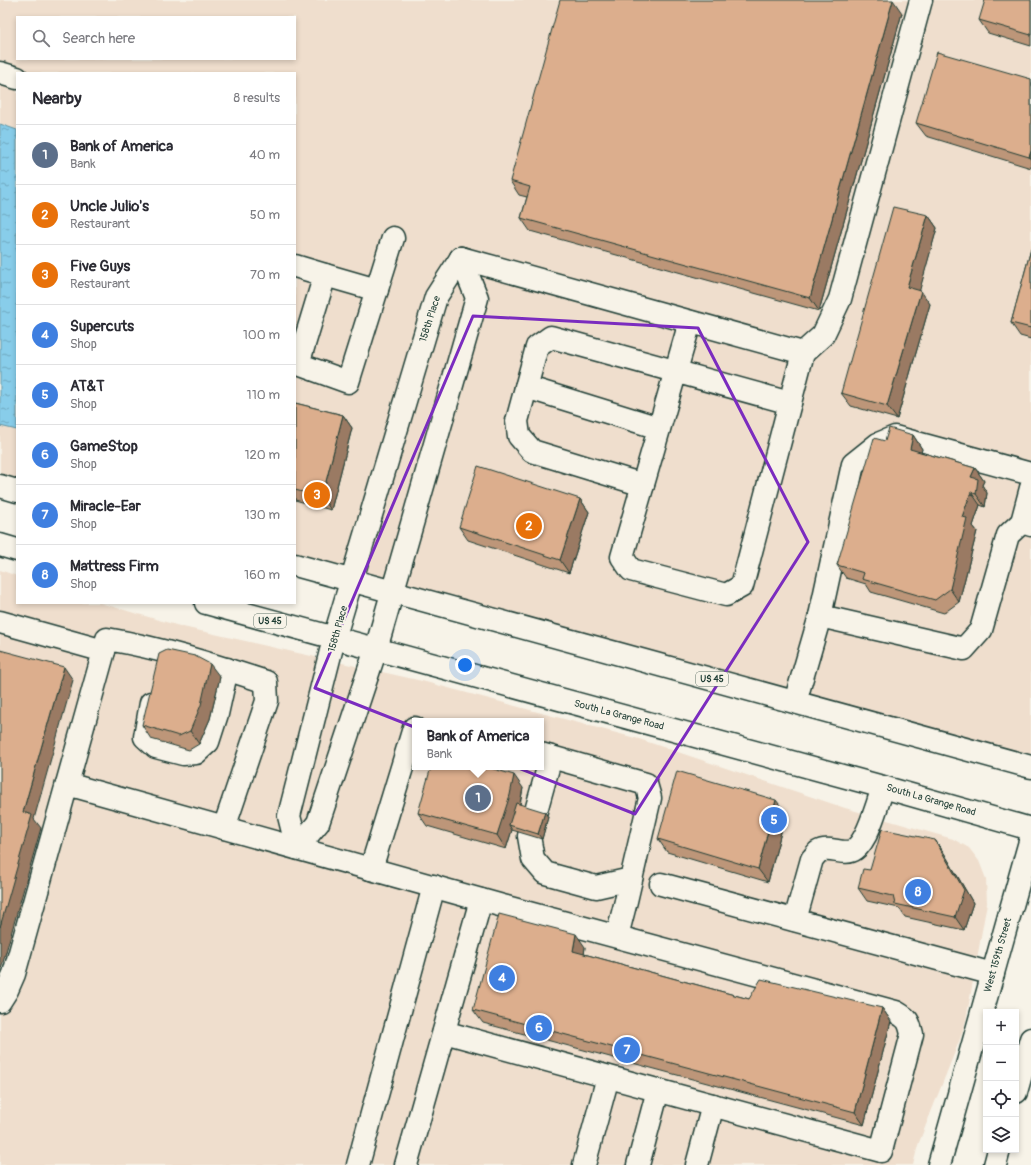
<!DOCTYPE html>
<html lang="en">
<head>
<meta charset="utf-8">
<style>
  body { margin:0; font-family:Pangolin,sans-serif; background:#f2f2f3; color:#2b2b33 }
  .controls { position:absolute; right:12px; bottom:12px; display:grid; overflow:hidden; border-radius:0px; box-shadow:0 2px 6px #0003 }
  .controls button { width:36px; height:36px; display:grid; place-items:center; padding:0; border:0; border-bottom:1px solid #e1e1e2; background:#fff; color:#2b2b33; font:20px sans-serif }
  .you { position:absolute; left:465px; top:665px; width:14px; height:14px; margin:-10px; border:3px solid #fff; border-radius:50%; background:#1a73e8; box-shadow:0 0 0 6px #1a73e833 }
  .badge { display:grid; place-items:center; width:26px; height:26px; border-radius:50%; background:#2563eb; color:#fff; font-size:13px; font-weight:700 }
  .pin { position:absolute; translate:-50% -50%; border:2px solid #fff; box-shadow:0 1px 4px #0006 }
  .popup { position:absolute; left:412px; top:718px; width:132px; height:52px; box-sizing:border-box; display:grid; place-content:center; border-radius:0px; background:#fff; filter:drop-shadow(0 1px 3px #0005); font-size:13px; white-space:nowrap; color:#7c7c81 }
  .popup b { font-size:15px; color:#2b2b33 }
  .popup::after { content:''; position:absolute; left:50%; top:100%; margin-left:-8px; border:8px solid transparent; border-top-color:#fff }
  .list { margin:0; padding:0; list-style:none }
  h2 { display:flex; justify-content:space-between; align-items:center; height:52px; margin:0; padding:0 16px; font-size:17px }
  h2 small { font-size:13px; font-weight:400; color:#7c7c81 }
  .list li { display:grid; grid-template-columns:26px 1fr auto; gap:12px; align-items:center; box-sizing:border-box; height:60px; padding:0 16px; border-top:1px solid #e1e1e2 }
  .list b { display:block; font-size:15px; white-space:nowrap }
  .list p { margin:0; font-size:13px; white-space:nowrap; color:#7c7c81 }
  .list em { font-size:13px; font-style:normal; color:#7c7c81 }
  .icon { flex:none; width:22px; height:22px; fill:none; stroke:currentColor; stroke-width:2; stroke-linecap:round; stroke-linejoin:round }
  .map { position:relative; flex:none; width:1031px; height:1165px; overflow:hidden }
  .search { position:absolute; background:#fff; box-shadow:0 2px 6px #0003; left:16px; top:16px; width:280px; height:44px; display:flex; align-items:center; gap:10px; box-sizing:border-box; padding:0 14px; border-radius:0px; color:#7c7c81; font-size:15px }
  .panel { position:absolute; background:#fff; box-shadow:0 2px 6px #0003; left:16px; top:72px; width:280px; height:532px; border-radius:0px }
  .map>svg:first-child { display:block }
</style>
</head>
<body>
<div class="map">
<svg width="1031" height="1165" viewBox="0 0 1031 1165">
  <defs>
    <pattern id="water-ripples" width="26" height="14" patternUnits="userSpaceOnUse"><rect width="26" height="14" fill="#88cdea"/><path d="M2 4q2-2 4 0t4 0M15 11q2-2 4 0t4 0" fill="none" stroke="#6fa8be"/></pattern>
  </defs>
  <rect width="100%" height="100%" fill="#f7f3e8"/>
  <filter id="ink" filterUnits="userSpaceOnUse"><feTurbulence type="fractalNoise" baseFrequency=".025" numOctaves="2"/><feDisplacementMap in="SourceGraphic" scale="8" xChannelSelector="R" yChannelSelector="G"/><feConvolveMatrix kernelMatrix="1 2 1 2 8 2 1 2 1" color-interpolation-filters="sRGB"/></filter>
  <g filter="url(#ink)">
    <!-- built -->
    <g fill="#efdecd" fill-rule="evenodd">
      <path d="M0,0h1031v760l-736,-200v-487h-278v412l-17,-5zM17,17h278v42h-278z"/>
      <path d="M0,570l17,6v27h83l83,24 239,54 217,58 206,69 108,31 16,9 10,13 7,18 1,24 -21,117 -6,19 -42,106 -5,20h-913zM415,721h126v46h-126z"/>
    </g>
    <!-- water -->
    <path fill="url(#water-ripples)" stroke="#5e93a1" d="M0,124l17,6v300l-17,-4z"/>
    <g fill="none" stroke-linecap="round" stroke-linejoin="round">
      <defs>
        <g id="minor">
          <path d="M0,73l17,5"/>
          <path d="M461,258l342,95 20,-18 17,-36 81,-299"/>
          <path d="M295,266l30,9 -27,89 50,18 45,-144"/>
          <path d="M325,275l52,15"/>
          <path d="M690,322l-68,235 9,13 95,25 16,-9 61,-233"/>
          <path d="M526,387l133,41"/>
          <path d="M643,485l-111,-34 -13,-15 -2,-15 20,-74 14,-10 239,66"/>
          <path d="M1031,488l-9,34 9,3"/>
          <path d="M820,616l144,33 17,-19 27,-95 14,-13"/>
          <path d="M0,622l104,29 -90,323 -7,16 -7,11"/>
          <path d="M104,651l3,-12c54,9 107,26 159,43l1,19 -43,127"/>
          <path d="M795,702l25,-86 33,-152 25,-20 17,-7 136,37"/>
          <path d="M151,703l-6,34 11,10 27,7 13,-1 12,-11 9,-28 10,-45"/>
          <path d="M541,754l105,30 4,14 -24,103 -9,35"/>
          <path d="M551,757l-22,79 4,23 12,14 51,14 35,-8"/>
          <path d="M67,784l436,122 393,106c12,7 13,9 16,22l-31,117 -437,-119"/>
          <path d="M297,848l21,-25 58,-174 101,-351 -16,-40"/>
          <path d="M297,848l-8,-32 45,-177 102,-342 25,-39"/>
          <path d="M371,869l43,-141h1"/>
          <path d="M661,884l332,90"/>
          <path d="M795,920l17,-61c2,-2 4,-5 6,-7 11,-7 27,5 37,-3 13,-9 23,-47 28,-62"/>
          <path d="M358,1165l76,-279"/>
          <path d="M406,1165l75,-265"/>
          <path d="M584,1165l24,-88"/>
          <path d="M638,1165l20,-75"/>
          <path d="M697,1165l16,-60"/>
        </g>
        <g id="major">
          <path d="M1016,1092l15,-53"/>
          <path d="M939,1165l92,-327"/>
          <path d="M995,1165l4,-15"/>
        </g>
        <g id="highway">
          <path d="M0,486l17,5"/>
          <path d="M0,545l17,5"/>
          <path d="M295,565l736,202"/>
          <path d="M206,603l677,184 148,42"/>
        </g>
      </defs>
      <!-- minor casing -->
      <use href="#minor" stroke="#1f3d34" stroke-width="25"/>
      <!-- major casing -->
      <use href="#major" stroke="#1f3d34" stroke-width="25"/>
      <!-- highway casing -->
      <use href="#highway" stroke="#1f3d34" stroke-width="25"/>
      <!-- minor -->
      <use href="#minor" stroke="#f7f3e8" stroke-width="22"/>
      <!-- major -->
      <use href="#major" stroke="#f7f3e8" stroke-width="22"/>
      <!-- highway -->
      <use href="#highway" stroke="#f7f3e8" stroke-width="22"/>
    </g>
    <!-- wall -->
    <g fill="#bd9679" stroke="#1f3d34">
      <path d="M1031,0v46l-43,-13 -9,-13z"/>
      <path d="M902,13l-83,298 -289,-80 -9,-13 6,-21 -8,-2 -9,-14z"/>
      <path d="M1031,79v89l-105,-32 -10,-13z"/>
      <path d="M928,215l9,13 -18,63 11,13 -33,115 -46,-13 -10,-13z"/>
      <path d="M1031,249v90l-11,-3 -9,-13z"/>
      <path d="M295,403l48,12 9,13 -21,82 -36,-10z"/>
      <path d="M913,435l9,14 -1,3 54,16 9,13 -2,4 5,8 -2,14 -5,-2 -7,21 4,5 -18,71 -15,11 -73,-21 -5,-8 -20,-6 -9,-13 48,-124z"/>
      <path d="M580,499l9,13 -20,61 -101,-33 -9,-13z"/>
      <path d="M220,677l-10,42 -11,25 -10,6 -38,-11 -9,-14z"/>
      <path d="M523,788l-3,17 28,12 -6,22 -30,-9 -6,19 -79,-23 -9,-13z"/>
      <path d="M786,813l-18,69 -101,-30 -9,-13z"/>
      <path d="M935,840l9,13 29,50 -9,27 -59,-13 -6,-9 -32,-7 -9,-13 12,-18z"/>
      <path d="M585,947l-1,7 165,45 133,9 9,13 -27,104 -381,-102 -10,-13z"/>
    </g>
    <!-- shaded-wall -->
    <g fill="#9a7a63" stroke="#1f3d34">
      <path d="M893,0l9,13 -83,298 -9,-13z"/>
      <path d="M1031,151v9l-2,-3z"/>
      <path d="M928,215l9,13 -20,72 -10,-13z"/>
      <path d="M921,291l9,13 -33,115 -10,-13z"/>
      <path d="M343,415l9,13 -21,82 -9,-13z"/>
      <path d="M913,435l9,14 -3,13 -9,-13z"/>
      <path d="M975,468l9,13 -2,4 5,8 -2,14 -9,-13 -5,-17z"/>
      <path d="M971,492l9,13 -7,21 4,5 -18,71 -9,-13 12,-72z"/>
      <path d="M580,499l9,13 -20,61 -9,-13z"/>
      <path d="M210,664l10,13 -10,42 -11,25 -9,-13z"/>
      <path d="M64,667l9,13 -39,139 7,9 -41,145v-46l23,-115z"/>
      <path d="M514,775l9,13 -4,20 -10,17 3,5 -6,19 -9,-14z"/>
      <path d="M776,800l10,13 -18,69 -10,-13z"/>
      <path d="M545,812l3,5 -6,22 -4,-5z"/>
      <path d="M935,840l9,13 29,50 -9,27 -9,-13z"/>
      <path d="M576,934l9,13 -2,17 -10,-13z"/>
      <path d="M882,1008l9,13 -27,104 -9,-13z"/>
    </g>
    <!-- building -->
    <g fill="#dcae8d" stroke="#1f3d34">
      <path d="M560,0h333l-83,298 -289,-80 9,-31 -20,-6z"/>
      <path d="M985,0h46v35l-52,-15z"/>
      <path d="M937,52l94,27v72l-2,6 -113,-34z"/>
      <path d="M893,207l35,8 -21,72 14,4 -34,115 -46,-13z"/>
      <path d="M1031,249v79l-20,-5z"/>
      <path d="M295,403l48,12 -21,82 -27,-7z"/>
      <path d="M889,428l24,7 -3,14 65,19 -4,9 7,2 -2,15 -5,-2 -9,25 5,1 -17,71 -15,11 -73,-21 2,-6 -27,-8 37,-127 11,3z"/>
      <path d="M478,466l102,33 -20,61 -101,-33z"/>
      <path d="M0,650l64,17 -41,145 9,3 -32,112z"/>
      <path d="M167,650l28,6 15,8 -9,41 -11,26 -11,5 -37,-11 17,-71z"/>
      <path d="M431,767h56l27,8 -4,20 -13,40 -79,-22z"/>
      <path d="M677,771l99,29 -18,69 -100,-30z"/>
      <path d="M516,803l29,9 -7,22 -29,-9z"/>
      <path d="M882,829l53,11 29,50 -9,27 -60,-13 -2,-8 -35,-8 5,-19 7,1z"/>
      <path d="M499,914l77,20 -3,17 176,48 12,-20 121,29 -27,104 -382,-102z"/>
    </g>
  </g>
  <!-- marked area -->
  <path fill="none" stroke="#7b2cbf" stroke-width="3" stroke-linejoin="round" d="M473,316l225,12 110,214 -173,272 -320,-126z"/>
  <g text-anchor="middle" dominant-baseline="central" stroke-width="4" stroke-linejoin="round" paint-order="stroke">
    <!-- shield labels -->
    <g fill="#f7f3e8" stroke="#60746a" stroke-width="1">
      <rect x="254" y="614" width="32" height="14" rx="3"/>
      <rect x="696" y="672" width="32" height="14" rx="3"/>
    </g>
    <g font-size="9" font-weight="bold" fill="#1f3d34">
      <text x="270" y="621">US 45</text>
      <text x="712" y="679">US 45</text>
    </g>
    <!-- street labels -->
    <g font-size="10" fill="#1f3d34" stroke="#f7f3e8">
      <text transform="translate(430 319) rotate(-72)">158th Place</text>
      <text transform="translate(338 629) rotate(-74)">158th Place</text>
      <text transform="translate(619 715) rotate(15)">South La Grange Road</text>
      <text transform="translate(931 800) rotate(16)">South La Grange Road</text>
      <text transform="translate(998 955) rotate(-74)">West 159th Street</text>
    </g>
  </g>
</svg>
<div class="controls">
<button>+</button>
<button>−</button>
<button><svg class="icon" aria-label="locate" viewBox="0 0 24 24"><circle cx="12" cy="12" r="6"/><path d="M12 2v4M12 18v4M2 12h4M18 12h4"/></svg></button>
<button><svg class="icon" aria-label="layers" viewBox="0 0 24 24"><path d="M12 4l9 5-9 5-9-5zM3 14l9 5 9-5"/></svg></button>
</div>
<div class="you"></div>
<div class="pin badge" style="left:478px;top:798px;background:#5c6f8a">1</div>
<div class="popup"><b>Bank of America</b>Bank</div>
<div class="pin badge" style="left:529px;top:526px;background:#e8710a">2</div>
<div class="pin badge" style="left:317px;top:495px;background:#e8710a">3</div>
<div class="pin badge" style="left:502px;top:978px;background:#3f7fe0">4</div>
<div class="pin badge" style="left:774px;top:820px;background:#3f7fe0">5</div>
<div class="pin badge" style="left:539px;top:1028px;background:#3f7fe0">6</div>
<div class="pin badge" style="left:627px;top:1050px;background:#3f7fe0">7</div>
<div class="pin badge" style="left:918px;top:892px;background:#3f7fe0">8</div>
<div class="search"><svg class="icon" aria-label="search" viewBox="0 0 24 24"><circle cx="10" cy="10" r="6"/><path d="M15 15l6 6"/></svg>Search here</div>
<section class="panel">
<h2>Nearby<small>8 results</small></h2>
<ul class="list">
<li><span class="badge" style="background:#5c6f8a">1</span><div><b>Bank of America</b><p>Bank</p></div><em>40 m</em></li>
<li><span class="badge" style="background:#e8710a">2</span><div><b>Uncle Julio's</b><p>Restaurant</p></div><em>50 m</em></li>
<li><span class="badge" style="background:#e8710a">3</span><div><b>Five Guys</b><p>Restaurant</p></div><em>70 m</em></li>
<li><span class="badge" style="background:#3f7fe0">4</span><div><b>Supercuts</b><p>Shop</p></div><em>100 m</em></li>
<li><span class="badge" style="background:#3f7fe0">5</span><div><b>AT&amp;T</b><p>Shop</p></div><em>110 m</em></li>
<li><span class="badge" style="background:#3f7fe0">6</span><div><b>GameStop</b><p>Shop</p></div><em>120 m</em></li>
<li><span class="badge" style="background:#3f7fe0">7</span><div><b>Miracle-Ear</b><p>Shop</p></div><em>130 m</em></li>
<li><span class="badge" style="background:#3f7fe0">8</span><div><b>Mattress Firm</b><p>Shop</p></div><em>160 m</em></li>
</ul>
</section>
</div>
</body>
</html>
